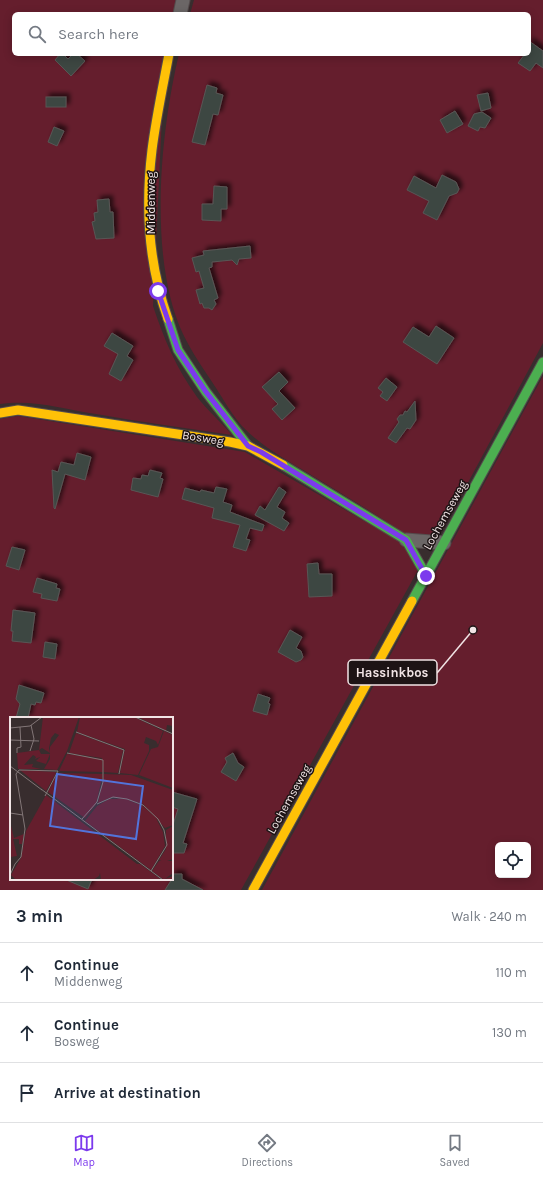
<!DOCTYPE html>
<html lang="en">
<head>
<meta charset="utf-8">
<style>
  body { margin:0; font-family:Karla,sans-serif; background:#f2f2f3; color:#1f2937 }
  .controls { position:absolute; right:12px; bottom:12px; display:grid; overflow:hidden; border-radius:6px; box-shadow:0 2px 10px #0003 }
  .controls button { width:36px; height:36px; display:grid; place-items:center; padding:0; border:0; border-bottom:1px solid #e0e1e3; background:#fff; color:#1f2937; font:20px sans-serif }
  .stop { position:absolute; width:12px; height:12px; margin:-9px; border:3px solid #7c3aed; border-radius:50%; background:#fff }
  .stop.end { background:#7c3aed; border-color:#fff; box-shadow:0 1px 4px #0008 }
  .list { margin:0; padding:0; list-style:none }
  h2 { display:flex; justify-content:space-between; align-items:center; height:52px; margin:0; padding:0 16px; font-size:17px }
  h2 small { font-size:13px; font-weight:400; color:#747a83 }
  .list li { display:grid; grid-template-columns:26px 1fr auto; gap:12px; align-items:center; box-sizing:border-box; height:60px; padding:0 16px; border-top:1px solid #e0e1e3 }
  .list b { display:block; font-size:15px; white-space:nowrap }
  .list p { margin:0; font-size:13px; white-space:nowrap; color:#747a83 }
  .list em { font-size:13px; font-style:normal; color:#747a83 }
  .icon { flex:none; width:22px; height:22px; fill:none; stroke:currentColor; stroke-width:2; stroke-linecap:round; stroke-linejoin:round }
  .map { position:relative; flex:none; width:543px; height:890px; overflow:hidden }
  .search { position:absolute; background:#fff; box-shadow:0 2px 10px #0003; left:12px; right:12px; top:12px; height:44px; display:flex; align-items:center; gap:10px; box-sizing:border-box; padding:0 14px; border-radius:6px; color:#747a83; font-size:15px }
  .sheet { height:232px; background:#fff }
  nav { display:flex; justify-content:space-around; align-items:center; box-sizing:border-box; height:56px; border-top:1px solid #e0e1e3; background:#fff; font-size:11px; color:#747a83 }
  nav a { display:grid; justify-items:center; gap:2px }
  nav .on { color:#7c3aed }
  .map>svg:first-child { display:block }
</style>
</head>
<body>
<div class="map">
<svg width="543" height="890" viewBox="0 0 543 890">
  <defs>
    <filter id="shadow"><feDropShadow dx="3.5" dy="-3.5" stdDeviation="2" flood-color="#0009"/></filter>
  </defs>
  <rect width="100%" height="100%" fill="#382d2e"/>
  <!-- green -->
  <g fill="#651e2d" fill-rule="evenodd">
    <path d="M0,0h181l-4,14h-163v40h151l-12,252c11,33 23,62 44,91 10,13 24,25 35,38 -45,-7 -91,-13 -136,-21 -32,-5 -63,-15 -96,-10z"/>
    <path d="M194,0h349v343l-101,188 -9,7 -27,-4c-32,-21 -65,-41 -98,-61 -23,-14 -47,-27 -66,-47 -10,-11 -18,-26 -26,-38 -11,-17 -24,-35 -33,-54 -35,-75 -23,-201 -4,-280h350v-40h-339z"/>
    <path d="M543,376v514h-281zM498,845h30v30h-30z"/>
    <path d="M18,416l227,36 157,91 16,27 -177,320h-241v-471zM11,718h161v161h-161z"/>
  </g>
  <!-- building -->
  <g fill="#3d4742" stroke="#585655" filter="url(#shadow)">
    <path d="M529,41l14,10v17l-7,-5 -6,8 -12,-8 7,-9h4z"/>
    <path d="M60,54h3l5,5 5,-5h4l8,7 -14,15 -16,-16z"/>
    <path d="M207,85l10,3 -1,5 7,2 -5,20 -5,-1 -8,31 -13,-3z"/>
    <path d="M488,93l3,15 -10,3 -4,-16z"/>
    <rect x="46" y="97" width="20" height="10"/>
    <path d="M455,111l8,13 -16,9 -7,-13z"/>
    <path d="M482,112l9,6 -6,10 -5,-1 -2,4 -10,-5 6,-12z"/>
    <path d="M54,127l10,4 -7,15 -9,-4z"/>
    <path d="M442,175l14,7 3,7 -2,4 -8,3 -12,24 -14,-7 6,-12 -22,-11 7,-14 22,12z"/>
    <path d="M214,186l13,1v22h-6v12l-19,-1v-16h11z"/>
    <path d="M109,199l1,13h3l1,26 -18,1 -4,-17 3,-1 -1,-8 4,-1 -1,-12z"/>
    <path d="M250,246l1,12 -12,1 -2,6 -5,-5 -20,2v5l-3,1 9,30 -4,2 2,4 -4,6 -3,-2h-5l-2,-5 -2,1 -4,-14 8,-2 -5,-17 -3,1 -4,-14 12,-3 -1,-4z"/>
    <path d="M436,326l18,12 -17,26 -34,-22 10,-15 16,10z"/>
    <path d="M112,333l21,13 -6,10 6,4 -12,21 -12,-7 9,-20 -14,-8z"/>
    <path d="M279,372l9,10 -9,9 16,17 -13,12 -10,-11 6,-5 -16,-17z"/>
    <path d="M386,378l11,9 -10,14 -7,-5 3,-4 -5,-4z"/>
    <path d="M415,401l1,19 -6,9 -3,-1 -11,15 -8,-5 11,-16 -2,-3 3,-4h3l2,-4 2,1z"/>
    <path d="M77,453l14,4 -6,23 -20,-6 -10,35 -1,-1 -2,-38 6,2 3,-10 13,3z"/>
    <path d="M150,470l12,3 -2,5 3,1 -5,18 -27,-7 2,-12 8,1 1,-4 6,1z"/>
    <path d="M216,487l11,2 -4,13 9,3 -2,7 34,13 -2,6 -12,-3 -4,11 4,1 -4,11 -13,-4 7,-22 -28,-7 2,-10 -32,-9 3,-11 15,4 1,-2 13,3z"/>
    <path d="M279,487l7,5 -9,15 8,5 -3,6 7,5 -5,8 -29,-16 5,-9 5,4z"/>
    <path d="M12,547l13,3 -6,20 -13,-4z"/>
    <path d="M318,563l1,11h13v22l-23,1 -2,-33z"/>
    <path d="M37,578l20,6 -1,4 4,1 -3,12 -16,-3 1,-4 -9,-2z"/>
    <path d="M13,610l22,3 -4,30 -19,-2 1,-10h-2z"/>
    <path d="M290,630l12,7 -6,11 5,3 2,6 -2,3 -5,2 -18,-10z"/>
    <path d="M45,642l12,2 -2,15 -12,-2z"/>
    <path d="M19,685l25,8 -3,10 -5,-1 -1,3 -4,-1 -3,14h-12l4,-14 -4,-5z"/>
    <path d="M258,694l12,4 -2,5 2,1 -3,11 -14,-4z"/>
    <path d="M233,753l5,10 6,4 -8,14 -15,-9 6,-10 -2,-4z"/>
    <path d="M172,792l25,7 -14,44 4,1 -3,9h-12v-25l6,-19 -6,-2z"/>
    <path d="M172,874h10v5l21,11h-38l7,-11z"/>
    <path d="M64,879h28l-4,10z"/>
  </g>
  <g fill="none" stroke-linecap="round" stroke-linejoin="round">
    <defs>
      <g id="street">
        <path d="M180,14l3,-14"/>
        <path d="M406,540l38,3"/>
      </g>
      <g id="fast">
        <path d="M168,319l10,31 28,42 42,54"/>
        <path d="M283,465l123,75 20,35"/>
        <path d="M412,601l131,-239"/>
      </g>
      <g id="slow">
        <path d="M168,319c-19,-53 -23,-112 -16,-169 4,-32 11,-64 17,-96"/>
        <path d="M0,413l18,-3 212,32 18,4 35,19"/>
        <path d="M253,890l159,-289"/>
      </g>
    </defs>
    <!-- street casing -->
    <use href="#street" stroke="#554b4c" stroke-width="15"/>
    <!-- fast casing -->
    <use href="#fast" stroke="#554b4c" stroke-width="11"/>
    <!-- slow casing -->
    <use href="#slow" stroke="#554b4c" stroke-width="11"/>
    <!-- street -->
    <use href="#street" stroke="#6b6666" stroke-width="13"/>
    <!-- fast -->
    <use href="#fast" stroke="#4caf50" stroke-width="9"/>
    <!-- slow -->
    <use href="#slow" stroke="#ffc107" stroke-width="9"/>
  </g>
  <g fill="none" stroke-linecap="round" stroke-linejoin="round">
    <!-- route -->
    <path stroke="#7c3aed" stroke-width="5" d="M158,291l20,59 28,42 42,54 13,6 145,88 20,36"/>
  </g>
  <g text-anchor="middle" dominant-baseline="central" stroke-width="3" stroke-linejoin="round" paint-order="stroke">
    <!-- street labels -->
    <g font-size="12" fill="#f1e4e5" stroke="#1d1415">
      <text transform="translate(151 203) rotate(-90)">Middenweg</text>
      <text transform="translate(203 438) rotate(9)">Bosweg</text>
      <text transform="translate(445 515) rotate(-61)">Lochemseweg</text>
      <text transform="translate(289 799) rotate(-61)">Lochemseweg</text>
    </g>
  </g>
  <!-- overview -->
  <g transform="translate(10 717)">
    <rect width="163" height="163" fill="#382d2e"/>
    <path d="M33,0h36l-12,34 -10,19 -13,-1 6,-10v-12l9,-12 -4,-2 -4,5 -2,10 1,5 -8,-5 -3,2 2,4h9l-4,10 -10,-3 4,-4 -5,2 1,-2 -3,-2 -9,10 9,-1 -1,3 9,2h-23l-1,-16 22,-3zM70,0h54l29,14 -5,14 -2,-4 -10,-4 -2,6 5,2v6l-11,24 -18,-2 5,-24 -48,-17zM128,0h35v9l-6,-1 -1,6zM154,14l9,4v53l-34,-13 12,-26 7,-2zM66,16l47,17 -5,23 -14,-1 -2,-14 -33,-5zM57,37l35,5 1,13 -44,-1zM10,53l35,2 1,1 -10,18zM47,56l46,1 -7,30 -11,14 -37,-26zM94,57l27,1 42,15v35l-8,3 -22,-24 -31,-7 -14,6zM36,78l91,69h3l22,16h-61l-1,-7 -1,3 -6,4h-77l-5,-5 10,-17 5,-27zM99,82h14l19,6 14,13 7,14 2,14 -14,24 -66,-49 12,-15zM0,105l4,16 10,-4 -2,10h-3v-5h-6l4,17 -7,1zM163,109v33l-9,3 -5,-2 7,-11v-19zM149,144h14v12l-8,6 8,-3v4h-9l-12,-9z" fill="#651e2d"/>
    <path fill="none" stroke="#827677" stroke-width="1" d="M125,0l38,17M0,11l20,-2 12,-9M66,15l48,18 -5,24M0,23l29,1M20,34l4,-12 -3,-14M7,36v-5l4,-1 -1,-20M57,36l36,7v22l-6,20 -15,17M0,49l32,24M31,72l122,91M35,79l13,-25M87,87l16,-7 14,2 16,6 15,14 6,11 3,15 -16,26M0,96l13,2M0,158l5,-11 6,-7 4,-28 -9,-55 3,-4 39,1"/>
    <path fill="#5274db" fill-opacity="0.15" stroke="#5274db" stroke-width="2" d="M47,57l86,12 -7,53 -86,-13z"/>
    <rect width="163" height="163" fill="none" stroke="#f1e4e5" stroke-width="2"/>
  </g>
  <!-- callouts -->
  <path fill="none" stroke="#f1e4e5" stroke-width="1.5" d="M473 630L437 673"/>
  <circle fill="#f1e4e5" stroke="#1d1415" stroke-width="1.5" cx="473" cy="630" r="4"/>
  <rect fill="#1d1415" stroke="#f1e4e5" stroke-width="1.5" x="348" y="660" width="89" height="25" rx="4"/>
  <g font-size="13" text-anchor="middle" font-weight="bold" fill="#f1e4e5">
    <text x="392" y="677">Hassinkbos</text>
  </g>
</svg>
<div class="controls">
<button><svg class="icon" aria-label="locate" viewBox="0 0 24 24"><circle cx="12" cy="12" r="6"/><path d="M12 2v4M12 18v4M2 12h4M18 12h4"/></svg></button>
</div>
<div class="stop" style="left:158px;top:291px"></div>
<div class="stop end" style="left:426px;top:576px"></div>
<div class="search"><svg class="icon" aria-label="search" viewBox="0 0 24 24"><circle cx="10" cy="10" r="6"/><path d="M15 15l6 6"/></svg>Search here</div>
</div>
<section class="sheet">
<h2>3 min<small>Walk · 240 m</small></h2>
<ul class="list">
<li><svg class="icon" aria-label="ahead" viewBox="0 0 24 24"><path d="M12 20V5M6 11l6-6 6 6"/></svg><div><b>Continue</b><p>Middenweg</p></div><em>110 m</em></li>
<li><svg class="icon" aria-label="ahead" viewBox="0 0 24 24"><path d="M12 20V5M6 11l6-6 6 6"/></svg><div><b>Continue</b><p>Bosweg</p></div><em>130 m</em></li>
<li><svg class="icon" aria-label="arrive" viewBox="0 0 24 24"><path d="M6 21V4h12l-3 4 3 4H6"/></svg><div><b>Arrive at destination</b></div></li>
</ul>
</section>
<nav>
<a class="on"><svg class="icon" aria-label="map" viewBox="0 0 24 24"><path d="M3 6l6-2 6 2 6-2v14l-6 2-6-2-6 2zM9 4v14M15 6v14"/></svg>Map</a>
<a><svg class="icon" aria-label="directions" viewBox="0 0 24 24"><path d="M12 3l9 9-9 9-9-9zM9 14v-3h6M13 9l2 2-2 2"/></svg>Directions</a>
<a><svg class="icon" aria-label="saved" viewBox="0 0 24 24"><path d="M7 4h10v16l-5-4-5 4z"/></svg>Saved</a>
</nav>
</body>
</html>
